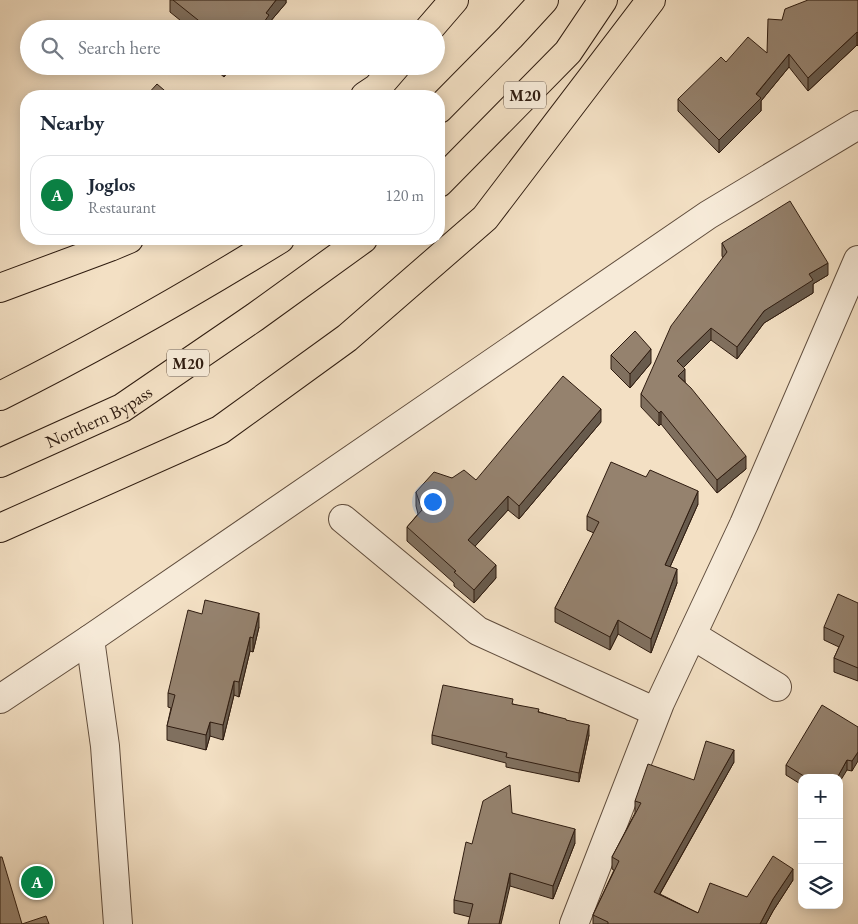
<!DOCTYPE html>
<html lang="en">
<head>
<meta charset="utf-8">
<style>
  body { margin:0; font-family:"EB Garamond",serif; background:#f2f2f3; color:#1f2937 }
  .controls { position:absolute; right:15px; bottom:15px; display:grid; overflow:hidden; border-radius:10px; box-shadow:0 2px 12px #0003 }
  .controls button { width:45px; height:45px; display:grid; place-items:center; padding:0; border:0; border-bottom:1px solid #e0e1e3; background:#fff; color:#1f2937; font:25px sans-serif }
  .you { position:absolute; left:432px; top:501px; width:18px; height:18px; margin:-12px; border:4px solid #fff; border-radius:50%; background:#1a73e8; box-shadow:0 0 0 8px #1a73e833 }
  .badge { display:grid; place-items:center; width:32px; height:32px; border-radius:50%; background:#0b8043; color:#fff; font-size:16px; font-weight:700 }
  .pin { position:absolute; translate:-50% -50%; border:2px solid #fff; box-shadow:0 1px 5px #0006 }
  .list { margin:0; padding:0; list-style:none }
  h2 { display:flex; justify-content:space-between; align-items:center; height:65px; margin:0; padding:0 20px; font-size:21px }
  h2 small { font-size:16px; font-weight:400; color:#747a83 }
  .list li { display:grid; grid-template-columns:32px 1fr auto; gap:15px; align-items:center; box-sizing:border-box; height:80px; margin:0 10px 10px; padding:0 10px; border:1px solid #e0e1e3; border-radius:20px }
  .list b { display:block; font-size:19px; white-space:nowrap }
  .list p { margin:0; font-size:16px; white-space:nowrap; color:#747a83 }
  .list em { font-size:16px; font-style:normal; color:#747a83 }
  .icon { flex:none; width:28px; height:28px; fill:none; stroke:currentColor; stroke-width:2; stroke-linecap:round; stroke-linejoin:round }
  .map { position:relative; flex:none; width:858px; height:924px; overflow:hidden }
  .search { position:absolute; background:#fff; box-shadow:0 2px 12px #0003; left:20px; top:20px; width:425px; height:55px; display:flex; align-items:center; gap:12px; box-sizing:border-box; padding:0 18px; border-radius:28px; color:#747a83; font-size:19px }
  .panel { position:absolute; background:#fff; box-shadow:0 2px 12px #0003; left:20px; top:90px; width:425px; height:155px; border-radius:20px }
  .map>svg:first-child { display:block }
</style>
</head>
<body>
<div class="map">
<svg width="858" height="924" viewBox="0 0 858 924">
  <rect width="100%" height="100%" fill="#f3e0c4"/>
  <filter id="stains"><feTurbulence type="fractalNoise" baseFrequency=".004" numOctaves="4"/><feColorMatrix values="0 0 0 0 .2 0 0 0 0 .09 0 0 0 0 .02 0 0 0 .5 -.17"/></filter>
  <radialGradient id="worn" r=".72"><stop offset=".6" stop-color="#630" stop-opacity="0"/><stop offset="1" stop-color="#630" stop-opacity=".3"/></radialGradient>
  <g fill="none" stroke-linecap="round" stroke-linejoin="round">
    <defs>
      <g id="minor">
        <path d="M343,519l135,112 178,81"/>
        <path d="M692,635l85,52"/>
        <path d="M90,639l15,107 13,178"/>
        <path d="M0,699l90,-60 618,-424 150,-90"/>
        <path d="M574,924l86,-221 84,-179 114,-264"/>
      </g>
      <g id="highway">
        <path d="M429,29l25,-29"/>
        <path d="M365,96l12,-8 19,-22"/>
        <path d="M439,109l71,-72 34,-37"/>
        <path d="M439,183l129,-131 35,-52"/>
        <path d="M0,288l110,-41 19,-8"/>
        <path d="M0,396c96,-48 189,-101 280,-157"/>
        <path id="s1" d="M0,463l122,-55 133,-91 108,-78"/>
        <path d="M0,528l220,-98 127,-92 138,-120 166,-218"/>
      </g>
    </defs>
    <!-- minor casing -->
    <use href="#minor" stroke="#604d3d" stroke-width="30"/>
    <!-- highway casing -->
    <use href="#highway" stroke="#2f1c10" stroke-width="30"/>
    <!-- minor -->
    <use href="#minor" stroke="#f7ebd9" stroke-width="28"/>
    <!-- highway -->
    <use href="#highway" stroke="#f3e0c4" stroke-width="28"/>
  </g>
  <!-- wall -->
  <g fill="#80705f" stroke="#2f1c10">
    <path d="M170,0h116v3l-17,20v6h-78l-21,-17z"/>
    <path d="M858,0v46l-1,-1 -49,46 -19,-24 -28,34v10l-42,42 -41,-42v-12l48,-37 41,-9 15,-33z"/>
    <path d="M211,66h21l-8,11z"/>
    <path d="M722,243l106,32 -15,9v9l-49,30 -27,36 -26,-19 -28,28 2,14 61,87 -29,24 -56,-69 -2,2 -18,-19v-13l82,-136 -1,-2z"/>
    <path d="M611,355l40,8 -21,25 -19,-19z"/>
    <path d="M601,422l-82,97 -11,-9 -33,36 21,32 -22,25 -20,-17v-3l-47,-42v-14l11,-13 -2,-8v-14l36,-14 24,2z"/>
    <path d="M646,477l52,27 -28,63 7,16 -26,70 -33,-19 -8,16 -55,-28v-14l39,-75 -7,-3v-14z"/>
    <path d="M858,603v78l-24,-9v-14l5,-11 -15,-7v-13z"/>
    <path d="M259,627l-6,25 -3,-1 -11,46 -5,-2 -11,45 -13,-4 -4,14 -39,-10v-14l4,-18 -3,-1v-14z"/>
    <path d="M513,704l53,16 23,15 -10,47 -73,-15v-4l-74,-19v-9z"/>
    <path d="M858,727l-6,44 -5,-1 -8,8h-37v7l-16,-10v-10z"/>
    <path d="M734,762l-74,132 38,19 49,-16 46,-17 -20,31 -7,13h-173v-9l21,-45 -2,-1v-12l23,-44v-12l59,-21z"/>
    <path d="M512,813l63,30 -22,56 -43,-13 -40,31 -16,-4v-13z"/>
  </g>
  <!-- shaded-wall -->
  <g fill="#685b4d" stroke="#2f1c10">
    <path d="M276,0h10v3l-17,20v6h-10l7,-16z"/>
    <path d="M857,32v13l-49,46v-13z"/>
    <path d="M789,54v13l-28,34v10l-42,42v-13z"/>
    <path d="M224,66h8l-8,11z"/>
    <path d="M828,263v12l-15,9v9l-49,30 -27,36v-12l27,-36 45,-37z"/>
    <path d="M711,328v12l-34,34v-13z"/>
    <path d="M651,349v14l-21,25v-14z"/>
    <path d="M685,369v13l-7,-6z"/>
    <path d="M601,409v13l-82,97v-13z"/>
    <path d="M661,411v13l-2,2v-13z"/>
    <path d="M746,456v13l-29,24v-13z"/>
    <path d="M698,491v13l-33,74v-13z"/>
    <path d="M508,496v14l-40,44v-14z"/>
    <path d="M496,565v13l-22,25v-13z"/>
    <path d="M677,569v14l-26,70v-14z"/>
    <path d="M259,613v14l-6,25v-14z"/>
    <path d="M618,620v14l-8,16v-13z"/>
    <path d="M250,637v14l-11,46v-15z"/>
    <path d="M234,681v14l-11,45v-15z"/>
    <path d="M210,722v14l-4,14v-15z"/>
    <path d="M589,725v10l-10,47v-9z"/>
    <path d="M734,750v12l-80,142v-12z"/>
    <path d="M858,752v9l-6,10v-10z"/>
    <path d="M847,760v10l-8,13v-5h-2z"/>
    <path d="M575,829v14l-22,56v-13z"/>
    <path d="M793,869v11l-20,31 -7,13h-6l13,-25z"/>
    <path d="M510,873v13l-9,38h-2z"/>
  </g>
  <!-- building -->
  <g fill="#95826e" stroke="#2f1c10">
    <path d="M173,0h103l-10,13 3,2 -10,14h-60l4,-5z"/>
    <path d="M808,0h50v33l-1,-1 -49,46 -19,-24 -33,40 5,4 -42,42 -41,-41 43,-42 5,5 22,-25 19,16 1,-34 14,1 3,-11z"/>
    <path d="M157,84l14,12h-25z"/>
    <path d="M790,201l38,62 -19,11 4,6 -49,31 -27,36 -26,-19 -34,33 8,8 -7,7 13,12 55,68 -29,24 -56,-69 -2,2 -18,-19 30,-68 56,-74 -5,-9z"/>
    <path d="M635,331l16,18 -21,25 -19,-19z"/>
    <path d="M563,376l38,33 -82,97 -11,-10 -40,44 28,25 -22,25 -20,-18 2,-1 -49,-44 15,-17 -6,-18 18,-20 18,6 12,-8 12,10z"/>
    <path d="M611,462l35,15 4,-7 48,21 -33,74 12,4 -26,70 -33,-19 -8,17 -55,-29 44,-86 -12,-6z"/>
    <path d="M838,594l20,9v65l-24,-10 10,-22 -20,-9z"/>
    <path d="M205,600l54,13 -6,25 -3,-1 -11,45 -5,-1 -11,44 -13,-3 -4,13 -39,-9 8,-31 -7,-2 20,-83 14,4z"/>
    <path d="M443,685l70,14 -1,5 27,5 -1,3 28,7v1l23,5 -10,48 -73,-16 1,-4 -75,-18z"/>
    <path d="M822,705l36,22v25l-6,9 -5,-1 -10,18h-30l-21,-13z"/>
    <path d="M706,741l28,9 -80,142 44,21 12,-30 37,14 26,-41 20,13 -20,30 -13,25h-152v-2l-15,-7 26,-54 -7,-4 29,-54 -6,-2 13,-37 46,16z"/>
    <path d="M510,785l2,28 63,16 -22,57 -43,-13 -11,51h-31l5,-20 -19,-4 12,-58 6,2 11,-43z"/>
    <path d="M0,857h2l20,67 24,-8 3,8h-49z"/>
  </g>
  <g text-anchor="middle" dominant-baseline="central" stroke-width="4" stroke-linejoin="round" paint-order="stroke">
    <!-- shield labels -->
    <g fill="#f7ebd9" stroke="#6b5a4c" stroke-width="1">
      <rect x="504" y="81.5" width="42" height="27" rx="4"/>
      <rect x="167" y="349.5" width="42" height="27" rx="4"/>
    </g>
    <g font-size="16" font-weight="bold" fill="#2f1c10">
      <text x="525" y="95">M20</text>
      <text x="188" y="363">M20</text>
    </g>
    <!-- street labels -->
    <g font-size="18" fill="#2f1c10" stroke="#f7ebd9">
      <text stroke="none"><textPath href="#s1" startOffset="109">Northern Bypass</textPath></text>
    </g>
  </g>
  <rect width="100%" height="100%" filter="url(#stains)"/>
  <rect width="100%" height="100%" fill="url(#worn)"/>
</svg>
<div class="controls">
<button>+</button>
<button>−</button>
<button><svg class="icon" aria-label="layers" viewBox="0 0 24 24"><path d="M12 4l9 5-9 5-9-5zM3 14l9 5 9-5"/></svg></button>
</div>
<div class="you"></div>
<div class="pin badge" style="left:37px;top:882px">A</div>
<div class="search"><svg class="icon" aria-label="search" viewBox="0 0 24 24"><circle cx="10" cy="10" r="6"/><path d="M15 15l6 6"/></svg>Search here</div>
<section class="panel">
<h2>Nearby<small></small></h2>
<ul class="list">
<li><span class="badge">A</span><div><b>Joglos</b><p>Restaurant</p></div><em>120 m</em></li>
</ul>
</section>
</div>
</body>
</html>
